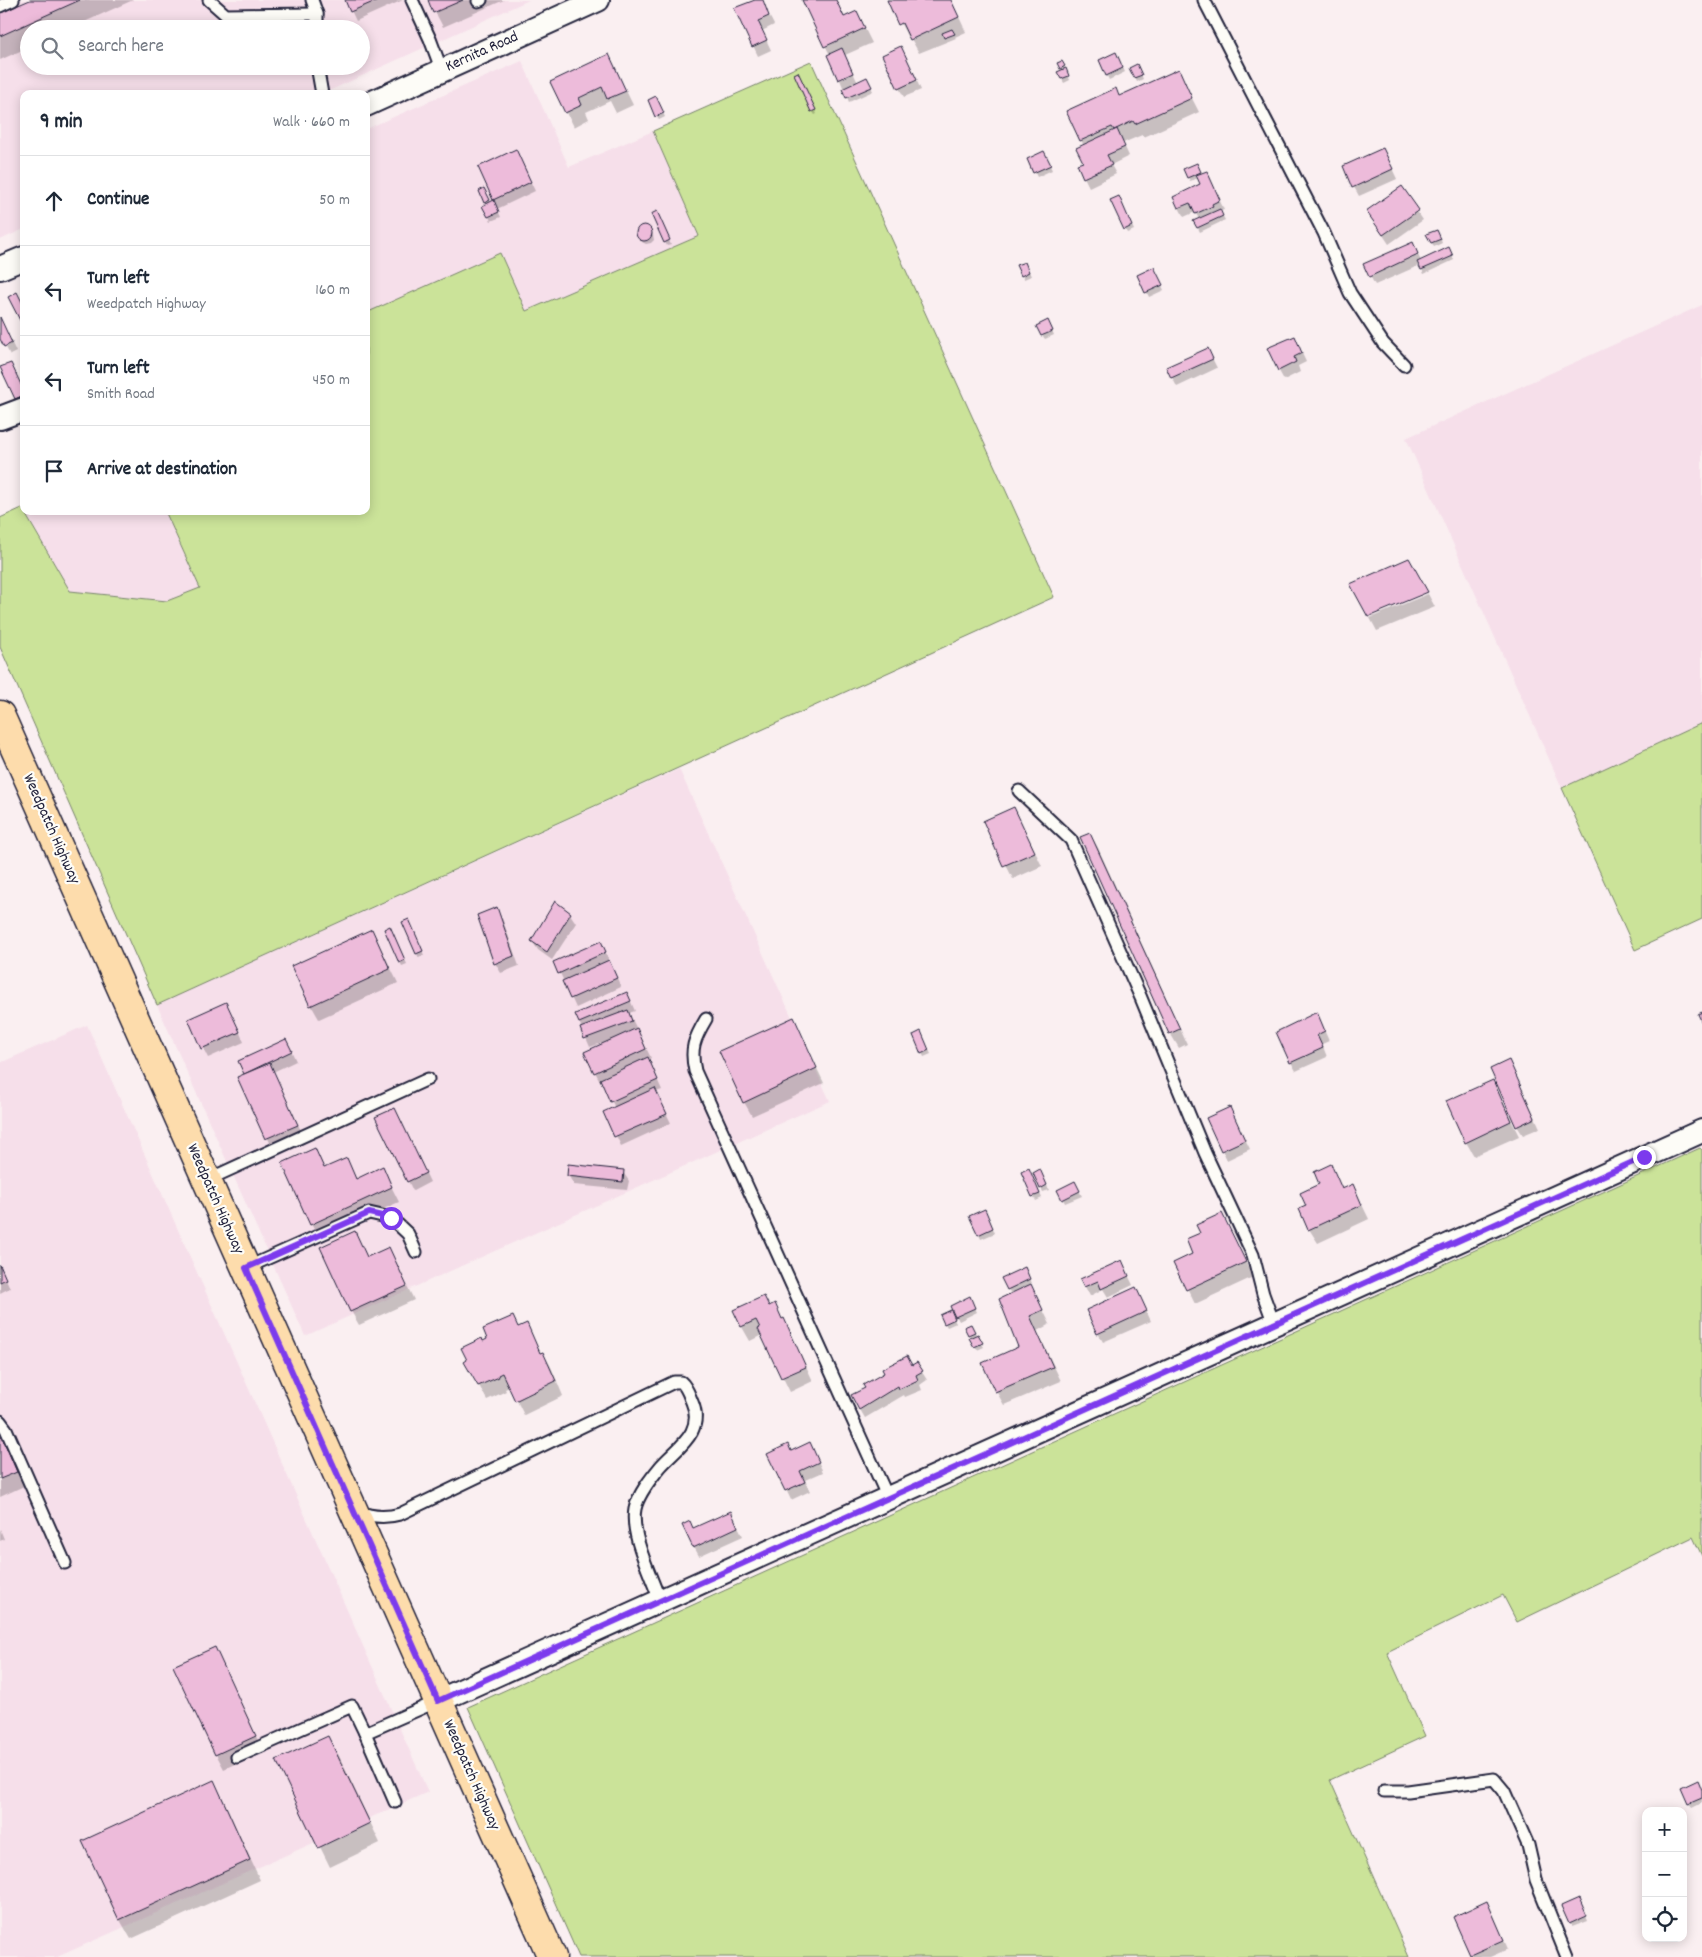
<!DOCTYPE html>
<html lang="en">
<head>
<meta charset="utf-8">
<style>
  body { margin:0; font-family:Dekko,sans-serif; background:#f2f2f3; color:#1f2937 }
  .controls { position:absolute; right:15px; bottom:15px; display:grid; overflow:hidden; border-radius:10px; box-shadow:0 2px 12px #0003 }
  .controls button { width:45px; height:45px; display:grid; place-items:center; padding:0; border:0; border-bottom:1px solid #e0e1e3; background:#fff; color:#1f2937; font:25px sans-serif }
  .stop { position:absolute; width:15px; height:15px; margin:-11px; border:4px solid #7c3aed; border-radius:50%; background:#fff }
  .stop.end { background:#7c3aed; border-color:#fff; box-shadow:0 1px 5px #0008 }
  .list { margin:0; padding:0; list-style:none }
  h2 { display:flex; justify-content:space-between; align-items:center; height:65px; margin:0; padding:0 20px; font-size:21px }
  h2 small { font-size:16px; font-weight:400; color:#747a83 }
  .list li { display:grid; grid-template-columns:32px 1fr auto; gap:15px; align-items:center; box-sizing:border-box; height:90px; padding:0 20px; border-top:1px solid #e0e1e3 }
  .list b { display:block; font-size:19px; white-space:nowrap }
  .list p { margin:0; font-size:16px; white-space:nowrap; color:#747a83 }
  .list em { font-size:16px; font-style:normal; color:#747a83 }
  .icon { flex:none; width:28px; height:28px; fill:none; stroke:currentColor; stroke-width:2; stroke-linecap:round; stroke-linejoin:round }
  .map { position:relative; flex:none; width:1702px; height:1957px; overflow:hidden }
  .search { position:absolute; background:#fff; box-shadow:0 2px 12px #0003; left:20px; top:20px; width:350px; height:55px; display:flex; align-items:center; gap:12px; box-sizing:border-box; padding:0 18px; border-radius:28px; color:#747a83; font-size:19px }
  .panel { position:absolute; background:#fff; box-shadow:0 2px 12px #0003; left:20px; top:90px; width:350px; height:425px; border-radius:10px }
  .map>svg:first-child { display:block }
</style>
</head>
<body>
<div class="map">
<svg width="1702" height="1957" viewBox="0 0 1702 1957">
  <rect width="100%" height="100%" fill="#faeff1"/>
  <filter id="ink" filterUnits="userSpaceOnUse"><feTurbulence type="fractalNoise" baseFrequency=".02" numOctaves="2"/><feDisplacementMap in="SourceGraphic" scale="10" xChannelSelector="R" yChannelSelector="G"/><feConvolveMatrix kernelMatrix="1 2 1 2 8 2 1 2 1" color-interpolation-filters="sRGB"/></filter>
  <g filter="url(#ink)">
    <!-- built -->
    <g fill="#f6dfea" fill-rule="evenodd">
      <path d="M0,0h529l-207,94h-298v135l-24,11zM29,29h332v37h-332z"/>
      <path d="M522,61l47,106 84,-36 46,105 -174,75 -25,-58 -134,60v-184z"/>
      <path d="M1702,305v418l-140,65 -156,-350z"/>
      <path d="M24,511h141l35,77 -32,13 -98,-10z"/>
      <path d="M679,769l151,332 -525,235 -148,-331z"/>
      <path d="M87,1025l341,767 -371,165h-57v-894z"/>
    </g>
    <!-- green -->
    <g fill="#cbe399" stroke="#76826a">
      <path d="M811,61l243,536 -897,408 -157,-358v-129l22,-10 48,83 97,10 33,-13 -35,-77h201v-198l134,-60 26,58 173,-75 -46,-105z"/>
      <path d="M1702,723v196l-67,31 -73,-162z"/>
      <path d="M1700,1148l2,2v406l-9,-19 -176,85 -14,-27 -116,57 38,84 -95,44 79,177h-830l-111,-250z"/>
    </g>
    <!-- shadow -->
    <g fill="#0003">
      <path d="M33,0h100l-64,29h-40v18l-29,13v-45z"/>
      <path d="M346,0h57l-47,21z"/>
      <path d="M429,0h75l-61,27z"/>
      <path d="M758,0h3l13,25 -12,6 9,19 -13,6 -22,-47z"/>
      <path d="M803,0h33l9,18 19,9 8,16 -27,12 13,28 9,-4 6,12 -24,11 -19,-47z"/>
      <path d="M889,0h62l15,32 -11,5 1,1 -37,15 -9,-16 -2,1z"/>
      <path d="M906,57l15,33 -17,7 -5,-9z"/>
      <path d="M1118,58l7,14 -16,8 -9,-19z"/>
      <path d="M1059,64l5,2 6,14 -6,3 -5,-10 3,-2z"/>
      <path d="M1131,69l8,1 4,9 -6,3z"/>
      <path d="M616,70l17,35 -17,8 -6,-12 -24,11 3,7 -15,8 -22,-45z"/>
      <path d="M1178,71l21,41 -55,25 -2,-2 -19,8 6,13 -18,9 5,9 -27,13 -5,-10v-31l-16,-34 51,-15z"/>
      <path d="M800,78l17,36 -2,1 -3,-4z"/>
      <path d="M658,102l7,15 -6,3 -3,-4z"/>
      <path d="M1383,149l14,30 -38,17 -5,-9z"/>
      <path d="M516,151l19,40 -38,18 4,8 -10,4 -7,-15 3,-1 -2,-3 1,-8 5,9 4,-2 -16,-33z"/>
      <path d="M1046,156l6,14 -15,7 -9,-18z"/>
      <path d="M1199,169l2,5 10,7 13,29 -4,1 5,9 -25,12 -2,-4 1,-9 -4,-7 -11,5 -10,-19 28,-13 -3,-7 -9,3 -2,-4z"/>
      <path d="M1401,188l22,32 -34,24 -16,-24z"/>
      <path d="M1120,201l14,29 -7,3 -2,-4z"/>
      <path d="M659,217l12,28 -4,1 -2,-4z"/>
      <path d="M646,226l7,8 1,6 -3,3 -5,1 -4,-2 -4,-10 3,-5z"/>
      <path d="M1428,235h11l3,8 -8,4z"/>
      <path d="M1412,243l9,18 30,-8 3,7 -30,14 -4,-9 -45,20 -5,-9z"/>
      <path d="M1027,267l4,9 -7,3 -2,-4z"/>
      <path d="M1156,273l8,17 -15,7 -10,-22z"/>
      <path d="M0,317l16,35 -6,3 -10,-19z"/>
      <path d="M1050,326l4,9 -9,4 -3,-4z"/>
      <path d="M1299,347l7,15 -8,4 2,6 -16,8 -5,-9z"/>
      <path d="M1212,358l5,10 -40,19 -5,-10z"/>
      <path d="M2,368l22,25v7l-6,3z"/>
      <path d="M1428,594l7,13 -58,24 -7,-13z"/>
      <path d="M1014,808l28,58 -29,13 -28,-57z"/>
      <path d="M1090,834l8,14 89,196 -8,4 -9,-15 -89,-195z"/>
      <path d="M496,909l6,9 17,48 -18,7 -6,-10z"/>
      <path d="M570,914l6,9 -24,37 -14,-10 -6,-9z"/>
      <path d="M411,925l13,30 -5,3 -2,-4z"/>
      <path d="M372,930l26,53 -79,36 -8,-14z"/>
      <path d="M392,932l15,32 -5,2 -2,-4z"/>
      <path d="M601,942l20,45 -45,21 -16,-35z"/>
      <path d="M627,993l8,18 -6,2 22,45 -3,1 14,31 -6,2 15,31 -50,23 -16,-34 10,-4 -13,-27h-2l-5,-9 8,-27 -1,-2 -12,4 -14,-32z"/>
      <path d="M231,1013l13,29 -36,16 -19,-38z"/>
      <path d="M793,1019l31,64 -72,33 -8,-14z"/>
      <path d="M1321,1023l8,18 -7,3 5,13 -31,14 -5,-9z"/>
      <path d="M923,1037l8,17 -7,3 -2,-4z"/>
      <path d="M291,1050l5,11 -23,11 32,67 -30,14 -36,-75 7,-3 -6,-13z"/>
      <path d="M1514,1071l26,57 -17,7 -6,-9z"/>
      <path d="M1492,1082l27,54 -45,20 -8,-14z"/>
      <path d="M1230,1109l20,40 -23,11 -19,-41z"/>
      <path d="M377,1118l23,1 30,63 -17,9z"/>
      <path d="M315,1149l10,20 21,-10 11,21 25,-12 17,34 -80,36 -8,-14z"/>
      <path d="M1330,1166l13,24 10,-4 16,33 -51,24 -9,-14 -1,-23 13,-21z"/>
      <path d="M623,1172l6,9 -2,9 -53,-5 -6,-10z"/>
      <path d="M1022,1172l9,2 11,24 -6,3z"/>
      <path d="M1042,1175l7,15 -6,2 -2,-4z"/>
      <path d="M1077,1187l5,9 -17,7 -2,-4z"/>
      <path d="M1222,1214l31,63 -58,27 -20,-41 19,-8 8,-22z"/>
      <path d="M987,1215l8,18 -14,6 -10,-22z"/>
      <path d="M354,1233l14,25 21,-9 25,51 -55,25 -8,-14z"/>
      <path d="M0,1265l10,23 -10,5z"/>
      <path d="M1126,1271l7,14 -25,12 -5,-8 -13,7 -9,-17z"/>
      <path d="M1027,1273l5,10 -2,1 20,40 -13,7 24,50 -57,24 -8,-14 24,-44 -9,-53 -3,-5z"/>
      <path d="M1140,1298l11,23 -48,21 -5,-9z"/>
      <path d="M972,1302l5,10 -18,9 -8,-15z"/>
      <path d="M774,1305l17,29 22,47 -23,11 -28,-57 -12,6 -8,-14z"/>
      <path d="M950,1312l6,11 -9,4 -6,-11z"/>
      <path d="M526,1325l15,29 2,-1 8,14 12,29 -39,19 -14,-28 -5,2 1,2 -19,9 -21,-38 17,-20z"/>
      <path d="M966,1327l7,2 11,18 -7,3z"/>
      <path d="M917,1364l10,16 -7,5 2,5 -17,7 -1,-2 -39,23 -13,-22z"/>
      <path d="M0,1433l24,53 -24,11z"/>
      <path d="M810,1444l13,28 -18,8 5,11 -19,9 -22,-46 22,-2z"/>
      <path d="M731,1513l12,23 -44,20 -5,-9 -1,-17z"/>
      <path d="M0,1529l4,10 -4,2z"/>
      <path d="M214,1648l49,103 -39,18 -8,-15z"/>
      <path d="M328,1737l11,19 41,87 -50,24 -52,-106z"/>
      <path d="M213,1782l11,19 36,79 -129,59 -11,-19 -36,-79z"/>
      <path d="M1702,1791v12l-10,5 -3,-4z"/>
      <path d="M1581,1904l7,17 -16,6 -2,-4z"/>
      <path d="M1492,1912l16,37 -18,8h-18l-1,-3z"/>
    </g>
    <!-- building -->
    <g fill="#edbbda" stroke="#22223b">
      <path d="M30,0h50l-80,36v-23z"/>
      <path d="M345,0h33l-28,12z"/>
      <path d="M428,0h35l-30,13z"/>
      <path d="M755,0h8l6,16 -11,5 9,19 -15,7 -18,-39z"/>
      <path d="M802,0h34l8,17 13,-6 8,17 -41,19z"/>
      <path d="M887,0h64l8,17 -49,23 -8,-17 -4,2z"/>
      <path d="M952,29l3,5 -11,4 -2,-5z"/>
      <path d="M901,46l16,34 -19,9 -16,-34z"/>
      <path d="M842,48l11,25 -15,7 -11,-25z"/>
      <path d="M1116,52l7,16 -17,8 -7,-16z"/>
      <path d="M609,54l17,37 -19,8 -5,-12 -23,11 3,7 -17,8 -15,-31z"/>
      <path d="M1062,61l3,5 -5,3 -3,-6z"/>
      <path d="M1137,64l5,11 -8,3 -5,-10z"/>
      <path d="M1066,68l3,8 -8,3 -4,-7z"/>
      <path d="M1179,69l13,29 -57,26 -2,-3 -19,9 -2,-3 -32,14 -14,-30 50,-23 3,8z"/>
      <path d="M798,72l18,38 -5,2 -17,-38z"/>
      <path d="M867,77l5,10 -26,11 -4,-9z"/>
      <path d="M656,96l8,17 -9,4 -7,-17z"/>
      <path d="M1117,129l8,18 -18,8 5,10 -29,13 -6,-14 6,-2 -7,-14z"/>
      <path d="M1383,148l10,21 -41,19 -9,-22z"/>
      <path d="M516,149l15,33 -38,18 -15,-33z"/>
      <path d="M1044,151l7,14 -18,8 -6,-14z"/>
      <path d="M1197,163l4,9 -14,6 -4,-9z"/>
      <path d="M1207,171l13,29 -8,4 1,2 -18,8 -5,-11 -12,5 -5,-11 27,-13 -4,-9z"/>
      <path d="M1402,186l17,24 -36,25 -17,-24z"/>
      <path d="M484,188l6,12 -6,3 -5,-12z"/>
      <path d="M1119,196l13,30 -8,4 -14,-30z"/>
      <path d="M494,200l5,12 -11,5 -6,-11z"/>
      <path d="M1220,209l3,7 -26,12 -4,-7z"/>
      <path d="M657,211l13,29 -6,3 -13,-29z"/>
      <circle cx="644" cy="233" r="8"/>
      <path d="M1437,230l4,9 -10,4 -5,-9z"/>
      <path d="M1413,242l5,12 -49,23 -6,-13z"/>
      <path d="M1449,247l4,9 -32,14 -4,-8z"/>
      <path d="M1025,262l4,10 -8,4 -5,-11z"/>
      <path d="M1154,267l9,18 -18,8 -8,-18z"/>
      <path d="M17,292l7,14v22l-16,-31z"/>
      <path d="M0,317l12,26 -8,4 -4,-8z"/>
      <path d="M1048,320l5,11 -12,5 -5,-10z"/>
      <path d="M1295,336l7,17 -8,4 2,5 -18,9 -11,-23z"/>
      <path d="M1208,348l5,11 -42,19 -5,-11z"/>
      <path d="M11,363l13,28v4l-9,4 -15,-32z"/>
      <path d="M1409,558l19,34 -60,25 -18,-33z"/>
      <path d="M1014,807l21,45 -32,14 -20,-45z"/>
      <path d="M1090,833l90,196 -11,5 -89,-197z"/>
      <path d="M555,901l16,12 -24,39 -16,-11z"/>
      <path d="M497,907l17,49 -20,8 -17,-49z"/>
      <path d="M409,919l14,32 -7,3 -14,-32z"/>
      <path d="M390,926l15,34 -6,3 -15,-34z"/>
      <path d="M372,929l18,40 -80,37 -19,-40z"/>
      <path d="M601,941l5,11 -48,22 -5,-12z"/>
      <path d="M609,960l8,18 -47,21 -8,-18z"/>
      <path d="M627,992l4,9 -52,22 -4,-9z"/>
      <path d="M226,1002l14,30 -39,17 -13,-30z"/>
      <path d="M628,1010l4,11 -48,18 -4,-11z"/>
      <path d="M1317,1012l8,19 -8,4 6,13 -33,15 -14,-31z"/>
      <path d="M1702,1012v11l-4,-9z"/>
      <path d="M794,1017l23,51 -74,35 -24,-52z"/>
      <path d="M637,1028l9,21 -52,24 -10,-21z"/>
      <path d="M921,1031l8,19 -8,4 -8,-19z"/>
      <path d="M286,1039l6,12 -48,23 -6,-13z"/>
      <path d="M648,1057l10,23 -48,22 -10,-23z"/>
      <path d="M1509,1060l26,58 -19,9 -26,-58z"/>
      <path d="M270,1063l28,62 -33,14 -28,-62z"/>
      <path d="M1493,1080l18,41 -46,22 -19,-42z"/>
      <path d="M655,1088l12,26 -53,23 -11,-25z"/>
      <path d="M1230,1107l15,33 -24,11 -15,-33z"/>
      <path d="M395,1108l31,65 -19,9 -32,-65z"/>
      <path d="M315,1148l9,20 23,-10 9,21 27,-13 9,21 -82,38 -28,-62z"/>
      <path d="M568,1164l56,6 -1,12 -56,-6z"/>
      <path d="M1331,1164l11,25 11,-5 9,21 -54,25 -9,-21 7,-3 -6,-13 19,-9 -5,-12z"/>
      <path d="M1029,1168l11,26 -8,3 -11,-25z"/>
      <path d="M1040,1169l7,16 -7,4 -7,-16z"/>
      <path d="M1075,1181l5,10 -18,9 -5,-10z"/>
      <path d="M985,1209l8,19 -15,7 -9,-19z"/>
      <path d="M1222,1213l24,49 -60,28 -13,-27 19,-9 -6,-15 14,-6 -4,-8z"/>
      <path d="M355,1231l12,26 22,-10 18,39 -57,26 -30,-65z"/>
      <path d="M1122,1260l7,16 -28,13 -3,-8 -14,6 -4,-8z"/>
      <path d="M0,1265l6,14 -6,3z"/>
      <path d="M1025,1267l5,12 -23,11 -6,-12z"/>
      <path d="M1031,1284l12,26 -13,6 23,51 -58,25 -13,-29 36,-16 -19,-48z"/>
      <path d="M1136,1287l11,24 -50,23 -11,-24z"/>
      <path d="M764,1296l5,10 6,-3 7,16 2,-1 22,49 -25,11 -23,-49 2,-1 -4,-8 -15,7 -8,-17z"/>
      <path d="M970,1296l5,12 -20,9 -5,-11z"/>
      <path d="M951,1310l4,9 -11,5 -4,-9z"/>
      <path d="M513,1316l5,11 9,-4 13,30 3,-1 13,29 -41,20 -13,-28 -4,2 1,2 -21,9 -14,-24 3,-2 -6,-12 21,-10 1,3 4,-2 -4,-10z"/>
      <path d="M971,1324l4,8 -7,3 -4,-8z"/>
      <path d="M978,1334l5,9 -9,4 -5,-9z"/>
      <path d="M907,1356l5,9 5,-3 6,9 -7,4 2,5 -19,9 -1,-3 -39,24 -8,-15 14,-7 -2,-3 21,-12 -2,-4z"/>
      <path d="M0,1432l17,40 -17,7z"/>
      <path d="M810,1442l9,20 -19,9 5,11 -20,9 -18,-37 21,-10 3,7z"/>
      <path d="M731,1511l7,16 -45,21 -11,-23 8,-4 3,7z"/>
      <path d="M215,1647l41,89 -41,19 -42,-89z"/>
      <path d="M328,1736l42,87 -52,25 -42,-88z"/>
      <path d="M214,1780l36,80 -131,60 -37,-79z"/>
      <path d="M1698,1780l4,10v8l-14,6 -7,-16z"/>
      <path d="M1579,1898l8,18 -18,8 -8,-18z"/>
      <path d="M1487,1901l17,39 -34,15 -17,-38z"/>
    </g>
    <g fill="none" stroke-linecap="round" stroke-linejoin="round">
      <defs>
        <g id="service">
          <path d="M209,0l17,15 91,-1"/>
          <path d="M312,0l5,14v15"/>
          <path d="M412,0l18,39 12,32"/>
          <path d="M1204,0l120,233 26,60 33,50 21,22"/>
          <path d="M478,1l3,-1"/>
          <path d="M0,6l13,-6"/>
          <path d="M317,66l5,28"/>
          <path d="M1019,791l52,49 70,158 64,155 48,102 10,39 11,30"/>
          <path d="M706,1019c-12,20 -16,30 -11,52l193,427"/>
          <path d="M207,1180l221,-101"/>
          <path d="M246,1268l123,-55 22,5 17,16 8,18"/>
          <path d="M0,1421l6,8 59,134"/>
          <path d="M357,1511c14,6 29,7 43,3l274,-132h7c6,5 8,13 11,20 13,30 -14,45 -31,64 -9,11 -23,28 -26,43 -5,26 16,66 25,92"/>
          <path d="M365,1733l30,69"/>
          <path d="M237,1757l115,-51 13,27 73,-32"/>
          <path d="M1384,1791h24l86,-12 10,12 24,54 8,35 31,77"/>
        </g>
        <g id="minor">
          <path d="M366,105l232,-105"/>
          <path d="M0,268l24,-10"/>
          <path d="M0,418l24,-9"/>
          <path d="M438,1701l1264,-570"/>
        </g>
        <path id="primary" d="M0,715l552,1242"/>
      </defs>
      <!-- service casing -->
      <use href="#service" stroke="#22223b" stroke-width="15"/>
      <!-- minor casing -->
      <use href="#minor" stroke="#22223b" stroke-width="26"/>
      <!-- primary casing -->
      <use href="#primary" stroke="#22223b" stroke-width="31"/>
      <!-- service -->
      <use href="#service" stroke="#fdfcf7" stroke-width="11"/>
      <!-- minor -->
      <use href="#minor" stroke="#fdfcf7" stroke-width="22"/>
      <!-- primary -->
      <use href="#primary" stroke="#fddcac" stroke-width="28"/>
    </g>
  </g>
  <g fill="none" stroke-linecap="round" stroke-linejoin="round" filter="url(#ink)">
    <!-- route -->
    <path stroke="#7c3aed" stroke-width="6" d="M391,1218l-22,-5 -123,55 192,433 1206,-544"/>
  </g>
  <g text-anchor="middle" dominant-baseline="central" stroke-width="4.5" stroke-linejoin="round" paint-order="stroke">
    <!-- street labels -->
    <g font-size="16" fill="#22223b" stroke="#fdfcf7">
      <text transform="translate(482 52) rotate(-24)">Kernita Road</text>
      <text transform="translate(51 829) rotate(66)">Weedpatch Highway</text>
      <text transform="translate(215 1199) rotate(66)">Weedpatch Highway</text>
      <text transform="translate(471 1775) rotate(66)">Weedpatch Highway</text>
    </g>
  </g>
</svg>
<div class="controls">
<button>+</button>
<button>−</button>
<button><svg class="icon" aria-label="locate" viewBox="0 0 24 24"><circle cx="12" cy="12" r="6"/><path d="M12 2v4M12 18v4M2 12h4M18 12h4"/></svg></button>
</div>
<div class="stop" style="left:391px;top:1218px"></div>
<div class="stop end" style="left:1644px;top:1157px"></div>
<div class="search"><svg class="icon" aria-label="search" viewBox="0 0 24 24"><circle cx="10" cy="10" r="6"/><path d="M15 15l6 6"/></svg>Search here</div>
<section class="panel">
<h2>9 min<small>Walk · 660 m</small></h2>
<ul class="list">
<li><svg class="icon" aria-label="ahead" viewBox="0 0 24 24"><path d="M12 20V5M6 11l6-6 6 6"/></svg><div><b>Continue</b></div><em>50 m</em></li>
<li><svg class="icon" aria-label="left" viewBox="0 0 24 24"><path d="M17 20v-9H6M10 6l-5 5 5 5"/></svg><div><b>Turn left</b><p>Weedpatch Highway</p></div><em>160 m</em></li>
<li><svg class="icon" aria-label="left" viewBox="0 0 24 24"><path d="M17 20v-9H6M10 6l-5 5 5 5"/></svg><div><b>Turn left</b><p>Smith Road</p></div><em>450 m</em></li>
<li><svg class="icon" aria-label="arrive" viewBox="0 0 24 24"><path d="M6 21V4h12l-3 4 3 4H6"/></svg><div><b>Arrive at destination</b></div></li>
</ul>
</section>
</div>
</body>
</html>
